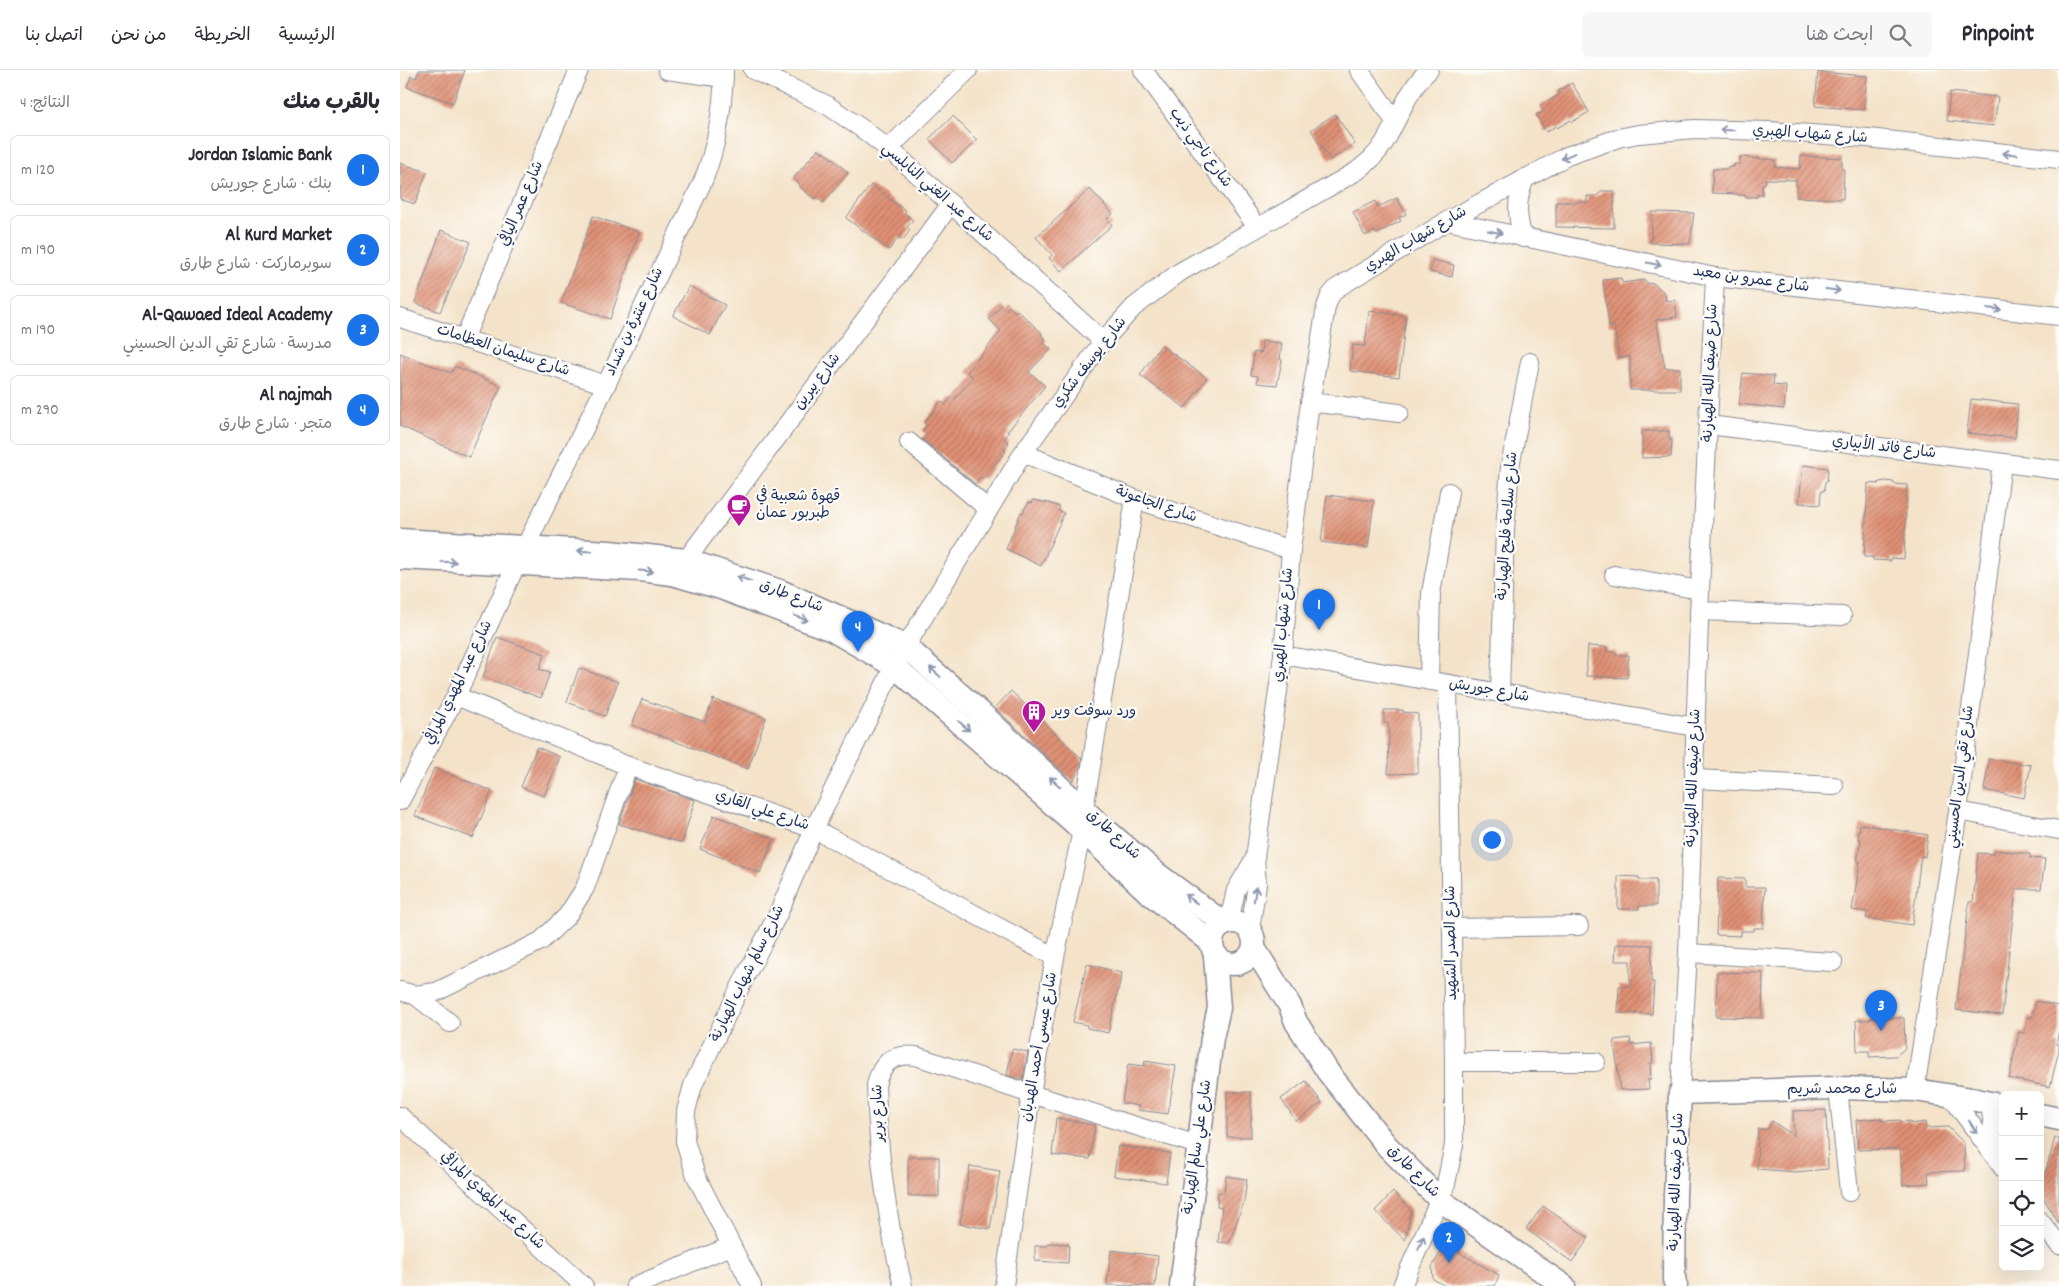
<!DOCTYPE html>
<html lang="ar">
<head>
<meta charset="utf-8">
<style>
  body { margin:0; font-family:Dekko,"Playpen Sans Arabic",sans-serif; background:#f7f7f7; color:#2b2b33; direction:rtl }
  .controls { position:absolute; right:15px; bottom:15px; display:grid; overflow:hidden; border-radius:8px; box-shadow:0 5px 20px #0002 }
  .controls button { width:45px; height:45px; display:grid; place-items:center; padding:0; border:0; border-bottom:1px solid #e1e1e2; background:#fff; color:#2b2b33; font:25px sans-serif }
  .you { position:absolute; left:1091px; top:769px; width:18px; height:18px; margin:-12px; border:4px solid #fff; border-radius:50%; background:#1a73e8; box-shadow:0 0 0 8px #1a73e833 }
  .badge { display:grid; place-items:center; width:32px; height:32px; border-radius:50%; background:#1a73e8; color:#fff; font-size:16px; font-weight:700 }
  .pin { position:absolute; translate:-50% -41px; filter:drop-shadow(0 1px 2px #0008) }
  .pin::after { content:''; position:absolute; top:26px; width:18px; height:15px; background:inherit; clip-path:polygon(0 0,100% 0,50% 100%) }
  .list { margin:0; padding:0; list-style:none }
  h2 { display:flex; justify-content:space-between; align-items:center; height:65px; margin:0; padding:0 20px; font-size:21px }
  h2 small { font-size:16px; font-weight:400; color:#7c7c81 }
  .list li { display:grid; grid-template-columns:32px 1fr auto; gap:15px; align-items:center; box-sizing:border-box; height:70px; margin:0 10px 10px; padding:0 10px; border:1px solid #e1e1e2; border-radius:8px }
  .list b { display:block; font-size:19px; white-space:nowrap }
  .list p { margin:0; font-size:16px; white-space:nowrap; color:#7c7c81 }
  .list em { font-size:16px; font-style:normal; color:#7c7c81 }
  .icon { flex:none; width:28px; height:28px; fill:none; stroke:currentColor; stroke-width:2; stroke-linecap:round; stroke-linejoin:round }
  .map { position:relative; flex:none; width:1659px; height:1216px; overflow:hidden; direction:ltr }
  header { display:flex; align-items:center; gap:30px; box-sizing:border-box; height:70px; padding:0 25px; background:#fff; border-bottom:1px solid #e1e1e2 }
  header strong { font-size:24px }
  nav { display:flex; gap:28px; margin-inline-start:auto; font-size:18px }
  .search { width:350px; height:45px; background:#f7f7f7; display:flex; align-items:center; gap:12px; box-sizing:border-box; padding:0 18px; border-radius:8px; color:#7c7c81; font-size:19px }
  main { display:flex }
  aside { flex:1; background:#fff }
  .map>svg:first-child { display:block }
</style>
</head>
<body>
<header>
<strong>Pinpoint</strong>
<div class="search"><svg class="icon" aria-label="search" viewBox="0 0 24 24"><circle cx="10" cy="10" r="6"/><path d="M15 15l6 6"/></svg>ابحث هنا</div>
<nav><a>الرئيسية</a><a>الخريطة</a><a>من نحن</a><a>اتصل بنا</a></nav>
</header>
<main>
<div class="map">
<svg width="1659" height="1216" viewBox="0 0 1659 1216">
  <defs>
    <pattern id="building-hatch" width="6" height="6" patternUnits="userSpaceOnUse" patternTransform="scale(1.25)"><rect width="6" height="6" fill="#e09175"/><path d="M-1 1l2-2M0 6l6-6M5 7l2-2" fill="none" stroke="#b57763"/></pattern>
  </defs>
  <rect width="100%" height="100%" fill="#fdfcf7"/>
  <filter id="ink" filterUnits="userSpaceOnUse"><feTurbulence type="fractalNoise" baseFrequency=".02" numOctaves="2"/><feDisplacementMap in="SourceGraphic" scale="10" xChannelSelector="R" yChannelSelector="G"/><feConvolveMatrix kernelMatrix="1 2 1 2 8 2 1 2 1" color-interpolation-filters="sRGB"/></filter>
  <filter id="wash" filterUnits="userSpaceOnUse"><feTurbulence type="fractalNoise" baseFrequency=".0096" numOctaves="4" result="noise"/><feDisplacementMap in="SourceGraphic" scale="20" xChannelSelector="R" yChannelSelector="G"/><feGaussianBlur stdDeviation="1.12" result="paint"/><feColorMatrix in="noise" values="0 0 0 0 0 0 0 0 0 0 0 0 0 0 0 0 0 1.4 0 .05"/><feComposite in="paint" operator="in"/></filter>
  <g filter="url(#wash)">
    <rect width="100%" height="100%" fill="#f4e3c9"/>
    <g id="blocks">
      <!-- building -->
      <g fill="url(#building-hatch)">
        <path d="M19,0h46l-12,33 -46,-16 4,-11 5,2z"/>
        <path d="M1418,2l49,4 -3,34 -49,-4z"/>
        <path d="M1172,13l17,29 -17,10 -1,-2 -14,8 -1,-2 -10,6 -10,-17 7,-3 -3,-6 20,-12 -2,-3z"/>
        <path d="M1550,22l48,5 -4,29 -47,-5z"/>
        <path d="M935,44l20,30 -25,16 -19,-30z"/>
        <path d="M553,46l24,24 -25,23 -23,-24z"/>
        <path d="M418,79l14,9 16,15 -25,30 -7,-6 -2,2 -15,-13 1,-2 -7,-5z"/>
        <path d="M1401,86l41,2v11h2l-1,30 -47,-2v-17l-31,-1v5h-3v11h-5v2h-12v-2h-7v-1l-26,-1 1,-24h15v-2h6v-3h6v-7l35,3v7l25,2z"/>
        <path d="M0,93l27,9 -12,32 -15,-5z"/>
        <path d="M471,115l35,26 -2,2 9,7 -6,7 3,3 -7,10 -4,-3 -10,13 -43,-32z"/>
        <path d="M690,119l23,25 -6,5 5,6 -51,46 -12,-13 3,-3 -16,-18z"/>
        <path d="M1203,121h11v37l-58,-1v-25h31v-6h9z"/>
        <path d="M997,128l9,16 -7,4 2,3 -25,13 -2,-3 -9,5 -12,-24 22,-11 3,6z"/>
        <path d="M1252,142l42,1 -4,31 -39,-1z"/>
        <path d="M193,146l46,16 -29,87 -49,-16z"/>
        <path d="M41,160l30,12 -31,70 -25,-9z"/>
        <path d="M1033,190l21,5 -2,12 -22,-5z"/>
        <path d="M1221,208l1,5 22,-3 5,4 4,-1 12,10 1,8 9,-1 2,17 -21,3 9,48h15v22h-50v-34l-11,2 -5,-32h-5l-6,-46z"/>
        <path d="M289,216l36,19 -15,30 -37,-19z"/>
        <path d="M601,235l5,5 3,-4 6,6 2,-2 25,23 -1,2 5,5 -2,3 7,6 -22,23 16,14 -38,46 2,1 -5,6 5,4 -5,7 2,1 -23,28 -2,-2 -6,7 -53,-45 4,-5 -4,-4 5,-5 -3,-3 17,-21 4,4 6,-8 3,3 19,-23 -6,-5 34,-41 -12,-12z"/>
        <path d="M969,241l37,5 -7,61 -49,-6 3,-26 12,1z"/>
        <path d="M862,271l20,2 -2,16 2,1 -5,25 -20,-2 1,-7 -7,-1 3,-23 7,1z"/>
        <path d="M761,275l46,33 -22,30 -45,-33z"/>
        <path d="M0,283l51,20 4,-7 46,20 -32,71 -69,-31z"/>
        <path d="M1343,303l31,3 -1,9 13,1 -2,23 -45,-5z"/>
        <path d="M1571,329l47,5 -3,34 -48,-5z"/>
        <path d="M1242,361h27v9h3l-1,17 -29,1z"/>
        <path d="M1403,395l25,3 -1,14h-2l-1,9h-3l-1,14 -21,-2z"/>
        <path d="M1486,411l7,1 1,2 13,1 -3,74 -13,-1v3l-18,-1v-3h-9l4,-74 10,1 1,-2z"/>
        <path d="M927,425l47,6 -6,47 -47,-6z"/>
        <path d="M633,430l16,3 11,4 -2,3 6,3 -23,53 -35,-17 15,-37 2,1 3,-7 3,-4 3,1z"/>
        <path d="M97,567l48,17 -6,15 11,3 -9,26 -58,-21z"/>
        <path d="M1188,576l19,1 -1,4 10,1v3h13l-2,23 -41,-2z"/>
        <path d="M179,598l39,14 -13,34 -38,-14z"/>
        <path d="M611,621l71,68 -2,8 -7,14 -78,-73z"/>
        <path d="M242,629l63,23 8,-23 53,19 -18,51 -116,-44z"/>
        <path d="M984,640h19v2l15,2v59l-30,1 1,-43 -1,-8h-4z"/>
        <path d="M137,677l23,10 -16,39 -23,-9z"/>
        <path d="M1589,689l42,6 -7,33 -40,-8z"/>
        <path d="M34,698l58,23 -19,47 -58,-22z"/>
        <path d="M235,709l60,21 -13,43 -63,-19z"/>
        <path d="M314,745l60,24 -14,34 -60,-24z"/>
        <path d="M1460,754l68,11 -3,22 -4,-1 -9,69 -46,-7 1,-6 -15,-2 8,-49h-3l4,-21 -3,-1z"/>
        <path d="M1595,780l35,4v4l15,1 -4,30h-25l-14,126 -46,-5 13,-108h4l5,-49 16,1z"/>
        <path d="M1218,806l21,1v3h17v26h-17v3h-21z"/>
        <path d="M1318,808l27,1v8h20l-2,41h-9v3h-13v5l-25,-1z"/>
        <path d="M1216,874l36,1 -1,37h3l-2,32 -34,-1 1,-27h11v-25h-15z"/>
        <path d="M687,894l35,9 -14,60 -21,-5v-3l-14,-3z"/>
        <path d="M1317,902l46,1 -1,45 -46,-1z"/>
        <path d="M1636,931l23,5v25l-3,13h3v6l-9,37 -41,-9 10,-46 5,1 4,-16 4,1z"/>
        <path d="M1470,948h34l1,30 -9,8 -27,1v-6h-12l-1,-31h14z"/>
        <path d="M1230,968l1,7 20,-2 2,20h-3l1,16h-3l1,10 -29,1 -6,-50z"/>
        <path d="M612,979l16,3 -5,28 -16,-5z"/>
        <path d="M745,991l31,5 -8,48 -30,-4 1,-4 -17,-3 6,-39 16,2z"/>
        <path d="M906,1011l16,22 -26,18 -15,-22z"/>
        <rect x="827" y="1022" width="24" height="45"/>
        <path d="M1426,1040l2,59 -33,3 -38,-3 1,-40h10l4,-8 22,15 -1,-25z"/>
        <path d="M656,1048l39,7 -5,34 -38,-4z"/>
        <path d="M1481,1048v3l19,-1 1,2 9,-1 1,3 14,-2 1,6 22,-1 16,16 1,28 -37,1 1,11 -26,2 -3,-36 -42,1 -2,-30z"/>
        <path d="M1655,1068h4v86l-19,-32z"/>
        <path d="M718,1076l52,7 -4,30 -52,-7z"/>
        <rect x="508" y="1087" width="31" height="39"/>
        <path d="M570,1096l30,5 -10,58 -30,-5z"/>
        <path d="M826,1106l21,3 -3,23 -15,41 -11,-1 4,-34 -5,-1 1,-15 6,1z"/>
        <path d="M993,1122l18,18 -6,30 -30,-29z"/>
        <path d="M1143,1136l46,32 -17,24 -46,-33z"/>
        <path d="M647,1173l22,1 -1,19 -33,-2v-15h12z"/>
        <path d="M1042,1179h11l46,26 -4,11h-50l-12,-7 -1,-12z"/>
        <path d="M711,1180l47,6 -3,30 -48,-1z"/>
      </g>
    </g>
  </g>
  <g filter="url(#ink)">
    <use href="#blocks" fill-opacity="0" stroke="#888994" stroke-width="1"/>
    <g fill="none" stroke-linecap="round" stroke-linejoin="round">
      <defs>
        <g id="minor">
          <path d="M267,0l57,8"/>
          <path d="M353,0l74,35 34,23 33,25 209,188"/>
          <path d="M743,0l114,157"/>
          <path d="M959,0l36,51"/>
          <path d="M488,79l80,-79"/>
          <path d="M1047,151l268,56 344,39"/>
          <path d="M1123,168c-7,-25 -7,-36 2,-60"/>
          <path d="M0,248l206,67"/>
          <path d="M64,269l115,-269"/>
          <path d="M910,332l89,11"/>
          <path d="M1309,355l350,45"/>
          <path d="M509,372l79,67"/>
          <path d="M623,383l112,46 156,51"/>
          <path d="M286,490l265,-356"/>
          <path d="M1214,505l86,15"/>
          <path d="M1299,541l143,5"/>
          <path d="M883,585l412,72"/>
          <path d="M1029,611l2,-88 18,-101"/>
          <path d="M1100,623l5,-164 5,-62 20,-105"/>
          <path d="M56,626l172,70 186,63 241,128"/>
          <path d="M1295,709l139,7"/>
          <path d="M0,731l56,-105 60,-131 90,-180 97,-204c14,-35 20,-73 21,-111"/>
          <path d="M1558,741l101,19"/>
          <path d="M829,852l7,-32 19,-32"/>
          <path d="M1052,858l127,-2"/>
          <path d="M850,860l7,-46 -2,-26 28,-203 8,-105 18,-140 17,-103 4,-11 7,-8 110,-67 120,-65 51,-18 21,-4 55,-5 75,2 99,7 191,21"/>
          <path d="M1288,883l145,9"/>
          <path d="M0,921l15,4 21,-3 105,-51 26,-25 18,-28 43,-122"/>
          <path d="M15,925l35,28"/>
          <path d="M1054,992h142"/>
          <path d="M1438,1018l11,104"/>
          <path d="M1515,1020l43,-279 44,-348"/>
          <path d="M1280,1023l8,-140 12,-363 15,-313"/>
          <path d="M1550,1025l53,73"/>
          <path d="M1590,1033l7,55"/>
          <path d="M0,1046l184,170"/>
          <path d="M1640,1151l19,24"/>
          <path d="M235,1216l96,-40"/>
          <path d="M352,1216l-56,-110 -11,-35 1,-30 7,-26 52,-108 33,-63 36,-85 80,-163 129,-213 80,-112 31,-34 46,-35 177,-101c10,-8 20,-16 27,-28 15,-24 23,-53 45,-73"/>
          <path d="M503,1216c-16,-65 -25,-133 -27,-201 5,-22 17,-32 40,-29l115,38 167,51"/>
          <path d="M604,1216l27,-192 24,-137 27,-126 2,-22 51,-310"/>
          <path d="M1002,1216l44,-102 8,-39v-83l-6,-378"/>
        </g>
        <g id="tertiary">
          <path d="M0,470l209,12 77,8 94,31 125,55 75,66 117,110 59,51 69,51"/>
          <path d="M0,488l240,12 32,4 49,14 111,42 62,36 177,154 77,72 64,51"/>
          <circle cx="833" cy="873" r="21"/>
          <path d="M854,878l36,58 6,16 32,50 59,74 53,54 124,86"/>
          <path d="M1640,1045l19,4"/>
          <path d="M781,1216l31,-248 7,-30 -4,-52"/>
          <path d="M1276,1216l-2,-7 1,-84 5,-102 158,-5 77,2 57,9 31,7"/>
        </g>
      </defs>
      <!-- minor casing -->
      <use href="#minor" stroke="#888994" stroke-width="20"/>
      <!-- tertiary casing -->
      <use href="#tertiary" stroke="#888994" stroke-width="25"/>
      <!-- minor -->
      <use href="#minor" stroke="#fff" stroke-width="18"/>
      <!-- tertiary -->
      <use href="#tertiary" stroke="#fff" stroke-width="22"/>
    </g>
    <!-- one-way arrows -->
    <defs><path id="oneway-shaft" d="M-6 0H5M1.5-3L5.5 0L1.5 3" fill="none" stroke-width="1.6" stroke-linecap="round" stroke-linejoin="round" transform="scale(1.25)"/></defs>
    <g stroke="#8d97ae">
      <use href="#oneway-shaft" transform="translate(1327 60) rotate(-179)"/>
      <use href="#oneway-shaft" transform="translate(1610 84) rotate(-174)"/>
      <use href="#oneway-shaft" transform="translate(1168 86) rotate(156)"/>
      <use href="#oneway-shaft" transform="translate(1095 162) rotate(12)"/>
      <use href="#oneway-shaft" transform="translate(1254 194) rotate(11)"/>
      <use href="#oneway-shaft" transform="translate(1433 220) rotate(7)"/>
      <use href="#oneway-shaft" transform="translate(1594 239) rotate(7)"/>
      <use href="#oneway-shaft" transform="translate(185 481) rotate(-177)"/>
      <use href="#oneway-shaft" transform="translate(49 492) rotate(2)"/>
      <use href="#oneway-shaft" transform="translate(246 501) rotate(4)"/>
      <use href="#oneway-shaft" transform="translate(344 509) rotate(-162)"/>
      <use href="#oneway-shaft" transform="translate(401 548) rotate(21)"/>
      <use href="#oneway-shaft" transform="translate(535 602) rotate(-138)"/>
      <use href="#oneway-shaft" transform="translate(564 656) rotate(41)"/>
      <use href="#oneway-shaft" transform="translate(655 712) rotate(-137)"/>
      <use href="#oneway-shaft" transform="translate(855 824) rotate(-81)"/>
      <use href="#oneway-shaft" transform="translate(791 829) rotate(-144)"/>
      <use href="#oneway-shaft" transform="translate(1573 1057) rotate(58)"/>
      <use href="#oneway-shaft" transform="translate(1021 1173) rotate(-66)"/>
    </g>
  </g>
  <!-- icons -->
  <defs>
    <symbol id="cafe-pin" viewBox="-11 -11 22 30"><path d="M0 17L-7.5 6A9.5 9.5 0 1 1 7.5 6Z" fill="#b5179e" stroke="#fdfcf7"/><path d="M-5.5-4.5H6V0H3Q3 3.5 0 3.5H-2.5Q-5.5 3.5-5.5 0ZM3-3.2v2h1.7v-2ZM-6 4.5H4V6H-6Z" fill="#fff"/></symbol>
    <symbol id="building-pin" viewBox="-11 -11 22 30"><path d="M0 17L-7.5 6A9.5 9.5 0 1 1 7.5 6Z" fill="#b5179e" stroke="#fdfcf7"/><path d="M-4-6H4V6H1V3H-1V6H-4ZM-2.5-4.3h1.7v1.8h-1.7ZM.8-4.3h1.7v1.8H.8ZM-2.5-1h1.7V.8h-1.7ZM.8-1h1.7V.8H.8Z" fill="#fff"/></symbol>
  </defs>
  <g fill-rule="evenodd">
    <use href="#cafe-pin" x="325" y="422" width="28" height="38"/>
    <use href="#building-pin" x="620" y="628" width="28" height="38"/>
  </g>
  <g text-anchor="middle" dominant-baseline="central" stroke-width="4.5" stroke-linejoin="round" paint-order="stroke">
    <!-- street labels -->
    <g font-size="15" fill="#1b2f5e" stroke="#fdfcf7">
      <text transform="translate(1410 65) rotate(4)">شارع شهاب الهبري</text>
      <text transform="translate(800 78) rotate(54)">شارع ناجي ذيب</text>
      <text transform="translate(537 123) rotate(41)">شارع عبد الغني النابلسي</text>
      <text transform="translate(122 134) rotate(-67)">شارع عمر اليافي</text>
      <text transform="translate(1016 170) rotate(-30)">شارع شهاب الهبري</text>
      <text transform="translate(1351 210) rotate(8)">شارع عمرو بن معبد</text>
      <text transform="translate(235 252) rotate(-65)">شارع عنترة بن شداد</text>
      <text transform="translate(103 281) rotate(18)">شارع سليمان العظامات</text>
      <text transform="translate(690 293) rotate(-52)">شارع يوسف شكري</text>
      <text transform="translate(1311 303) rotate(-88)">شارع ضيف الله الهبارنة</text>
      <text transform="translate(418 312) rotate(-53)">شارع بيرين</text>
      <text transform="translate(1484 378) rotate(7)">شارع فائد الأبياري</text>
      <text transform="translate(756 435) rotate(19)">شارع الجاعونة</text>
      <text transform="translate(1108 456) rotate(-86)">شارع سلامة فليح الهبارنة</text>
      <text transform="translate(391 527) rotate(21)">شارع طارق</text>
      <text transform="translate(884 555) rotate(-85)">شارع شهاب الهبري</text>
      <text transform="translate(59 613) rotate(-64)">شارع عبد المهدي المرافي</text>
      <text transform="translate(1089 621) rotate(10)">شارع جوريش</text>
      <text transform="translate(1561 707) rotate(-83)">شارع تقي الدين الحسيني</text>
      <text transform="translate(1294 708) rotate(-88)">شارع ضيف الله الهبارنة</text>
      <text transform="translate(362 741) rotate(19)">شارع علي القاري</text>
      <text transform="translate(713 765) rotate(42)">شارع طارق</text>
      <text transform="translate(1052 873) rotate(-91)">شارع الصدر الشهيد</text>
      <text transform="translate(348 904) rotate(-64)">شارع سالم شهاب الهبارنة</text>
      <text transform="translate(640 977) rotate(-80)">شارع عيسى أحمد الهدبان</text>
      <text x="1442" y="1020">شارع محمد شريم</text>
      <text transform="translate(479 1043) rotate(-92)">شارع برير</text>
      <text transform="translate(798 1077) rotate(-82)">شارع علي سالم الهبارنة</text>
      <text transform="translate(1013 1102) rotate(45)">شارع طارق</text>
      <text transform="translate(1277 1112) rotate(-88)">شارع ضيف الله الهبارنة</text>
      <text transform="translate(92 1131) rotate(43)">شارع عبد المهدي المرافي</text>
    </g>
    <!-- poi labels -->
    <g font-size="15" fill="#1b2f5e" stroke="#fdfcf7" text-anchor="start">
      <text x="356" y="427">قهوة شعبية في<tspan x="356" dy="17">طبربور عمان</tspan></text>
      <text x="652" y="642">ورد سوفت وير</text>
    </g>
  </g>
</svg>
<div class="controls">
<button>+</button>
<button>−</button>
<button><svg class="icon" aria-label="locate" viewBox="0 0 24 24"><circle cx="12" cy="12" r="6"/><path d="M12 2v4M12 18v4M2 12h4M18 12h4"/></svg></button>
<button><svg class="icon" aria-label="layers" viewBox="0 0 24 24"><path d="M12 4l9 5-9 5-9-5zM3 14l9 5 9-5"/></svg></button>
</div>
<div class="you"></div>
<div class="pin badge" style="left:919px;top:560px">1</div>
<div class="pin badge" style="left:1049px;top:1193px">2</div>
<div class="pin badge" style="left:1481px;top:961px">3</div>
<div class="pin badge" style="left:458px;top:582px">4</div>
</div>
<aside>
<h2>بالقرب منك<small>النتائج: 4</small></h2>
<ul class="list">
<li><span class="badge">1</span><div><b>Jordan Islamic Bank</b><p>بنك · شارع جوريش</p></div><em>120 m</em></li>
<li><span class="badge">2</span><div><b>Al Kurd Market</b><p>سوبرماركت · شارع طارق</p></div><em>190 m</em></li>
<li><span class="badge">3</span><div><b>Al-Qawaed Ideal Academy</b><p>مدرسة · شارع تقي الدين الحسيني</p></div><em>190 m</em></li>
<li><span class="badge">4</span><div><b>Al najmah</b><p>متجر · شارع طارق</p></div><em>290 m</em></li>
</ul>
</aside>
</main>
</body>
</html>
